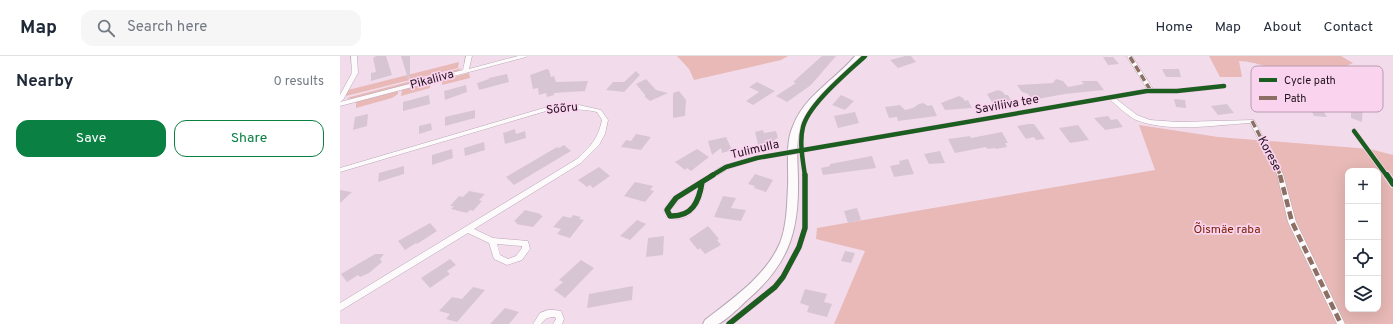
<!DOCTYPE html>
<html lang="en">
<head>
<meta charset="utf-8">
<style>
  body { margin:0; font-family:Overpass,sans-serif; background:#f6f6f7; color:#1f2937 }
  .controls { position:absolute; right:12px; bottom:12px; display:grid; overflow:hidden; border-radius:8px; box-shadow:0 4px 16px #0002 }
  .controls button { width:36px; height:36px; display:grid; place-items:center; padding:0; border:0; border-bottom:1px solid #e0e1e3; background:#fff; color:#1f2937; font:20px sans-serif }
  .list { margin:0; padding:0; list-style:none }
  h2 { display:flex; justify-content:space-between; align-items:center; height:52px; margin:0; padding:0 16px; font-size:17px }
  h2 small { font-size:13px; font-weight:400; color:#747a83 }
  .actions { display:flex; gap:8px; padding:12px 16px }
  .actions a { flex:1; padding:9px 0; border:1px solid #0b8043; border-radius:12px; text-align:center; font-size:14px; color:#0b8043 }
  .actions .main { background:#0b8043; color:#fff }
  .icon { flex:none; width:22px; height:22px; fill:none; stroke:currentColor; stroke-width:2; stroke-linecap:round; stroke-linejoin:round }
  .map { position:relative; flex:none; width:1053px; height:268px; overflow:hidden }
  header { display:flex; align-items:center; gap:24px; box-sizing:border-box; height:56px; padding:0 20px; background:#fff; border-bottom:1px solid #e0e1e3 }
  header strong { font-size:19px }
  nav { display:flex; gap:22px; margin-inline-start:auto; font-size:14px }
  .search { width:280px; height:36px; background:#f6f6f7; display:flex; align-items:center; gap:10px; box-sizing:border-box; padding:0 14px; border-radius:12px; color:#747a83; font-size:15px }
  main { display:flex }
  aside { flex:1; background:#fff }
  .map>svg:first-child { display:block }
</style>
</head>
<body>
<header>
<strong>Map</strong>
<div class="search"><svg class="icon" aria-label="search" viewBox="0 0 24 24"><circle cx="10" cy="10" r="6"/><path d="M15 15l6 6"/></svg>Search here</div>
<nav><a>Home</a><a>Map</a><a>About</a><a>Contact</a></nav>
</header>
<main>
<aside>
<h2>Nearby<small>0 results</small></h2>
<ul class="list">
</ul>
<div class="actions"><a class="main">Save</a><a>Share</a></div>
</aside>
<div class="map">
<svg width="1053" height="268" viewBox="0 0 1053 268">
  <rect width="100%" height="100%" fill="#f2dcec"/>
  <!-- green -->
  <g fill="#e8b9b6" fill-rule="evenodd">
    <path d="M337,0h111l-7,4 -87,20 -5,-11z"/>
    <path d="M869,0h132l12,7c-10,4 -21,11 -32,14 -17,5 -60,-16 -82,-16l3,16h-22z"/>
    <path d="M119,6l-1,6 -112,28 2,-6z"/>
    <path d="M122,12l-4,3 -106,28 -6,-1z"/>
    <path d="M129,17l1,5 -28,7v-5z"/>
    <path d="M90,27v5l-29,8 1,-6z"/>
    <path d="M58,35v3l-6,4 -36,10v-6z"/>
    <path d="M799,69l79,12 152,12 23,6v169h-559l31,-73 -49,-12 1,-11 338,-58zM1008,115h30v138h-30z"/>
  </g>
  <!-- building -->
  <g fill="#d8c5d3">
    <path d="M36,0h10l6,19 -21,6v-8l5,-1 -3,-14z"/>
    <path d="M61,0h9v23h-2z"/>
    <path d="M482,0h14l-25,29 -24,17 -11,-6 20,-13 -3,-1z"/>
    <path d="M565,0h6l5,6 -18,6 -8,-8z"/>
    <path d="M763,1h10l6,7 -11,1z"/>
    <path d="M207,13l2,1 2,7 3,-1 2,6 32,-1 -3,10 -31,2v2l-7,2 -1,-4 -7,2 -1,-7 -5,1 -3,-14z"/>
    <path d="M822,13h17l2,8h-15z"/>
    <path d="M296,15l4,4 -16,17 -18,-2 7,-8h11z"/>
    <path d="M167,18l2,8 -30,8 -2,-7 12,-4v-1z"/>
    <path d="M306,23l10,11 12,3 -18,8 -5,-4v-2l-9,-11z"/>
    <path d="M716,23l7,2 5,6 16,-3 -3,-3h16l7,9 -39,4 -33,6 -4,-6 -6,-2 -5,-7 36,-2z"/>
    <path d="M417,26l18,9 -22,14 -7,-4 13,-9 -10,-5z"/>
    <path d="M126,29l1,7 -22,8 -1,-9z"/>
    <path d="M658,34l5,2 2,3h3l4,7 -19,2 -6,-10z"/>
    <path d="M339,35l7,9 -1,16 -12,2v-25z"/>
    <path d="M963,38l10,1 14,22 -13,-1z"/>
    <path d="M89,39l1,9 -27,7v-9z"/>
    <path d="M501,39l13,6 -9,9 -13,-5z"/>
    <path d="M619,40l4,2 2,3 3,-1 4,8 -27,2 -4,-7z"/>
    <path d="M1008,40l15,4 -1,22 -11,-4v-9l-3,-1z"/>
    <path d="M834,43l11,1 1,8 -10,-1z"/>
    <path d="M583,47l5,3 4,-1 5,11 -39,5 -1,-4 -8,1 -4,-11 15,-2 5,5 8,-2 6,-4z"/>
    <path d="M887,48l7,9 -16,2 -7,-9z"/>
    <path d="M135,54v8l-30,8v-9z"/>
    <path d="M515,56l4,11 -21,5 -4,-12z"/>
    <path d="M28,58l-1,12 -14,4 2,-13z"/>
    <path d="M768,60l3,4 6,-1 6,8 -18,3 -11,-12z"/>
    <path d="M91,67l1,7 -13,4v-8z"/>
    <path d="M688,68h6l11,15 -9,1 -2,-3 -8,2 -9,-13z"/>
    <path d="M738,69l11,15 -19,3 -11,-15z"/>
    <path d="M175,73l1,5 9,-3 1,7 -21,6 -2,-11z"/>
    <path d="M423,74l1,3 12,-2 2,7 -3,1 1,3 -18,3 -3,-13z"/>
    <path d="M662,76l6,11h-3l2,4 -11,2 -1,-1 -8,1 -1,-2 -31,6 -7,-14 22,-3 1,2z"/>
    <path d="M296,78l15,3 -10,13 -20,-3 5,-7 5,1z"/>
    <path d="M386,81l6,13 -10,3 -1,-5 -9,7 -4,-14z"/>
    <path d="M144,86l1,8 -20,6 -1,-8z"/>
    <path d="M224,89l7,6 -57,34 -8,-8 51,-30 2,1z"/>
    <path d="M112,93l1,9 -21,7v-10z"/>
    <path d="M357,93l12,8 -18,14 -4,-3 -2,2 -10,-8z"/>
    <path d="M600,95l5,12 -16,1 -5,-10z"/>
    <path d="M532,100l4,12 -53,7 -2,-7 9,-2v-2z"/>
    <path d="M568,103l6,15 -20,3 -4,-11 10,-2 -1,-3z"/>
    <path d="M64,110v8l-26,8 1,-9z"/>
    <path d="M259,111l11,9 -17,12 -3,-3 -3,2 -9,-7z"/>
    <path d="M415,118l18,6 -7,12 -12,-4 1,-2 -7,-2z"/>
    <path d="M295,126l18,4 -3,4 4,1 -9,11 -21,-6z"/>
    <path d="M0,134l12,2 -12,11z"/>
    <path d="M129,135l16,3 -6,6 3,1 -9,10 -3,-1 -3,3 -16,-4 3,-3h-4l9,-10 4,1z"/>
    <path d="M383,140l13,2 -5,10 15,2 -5,11 -27,-4z"/>
    <path d="M517,152l4,12 -13,3 -4,-12z"/>
    <path d="M185,154l16,4 -1,1 3,1 -10,11 -17,-3 1,-1 -3,-2z"/>
    <path d="M233,159l8,2 -2,2 5,1 -14,18 -13,-4 4,-5 -8,-2 10,-11 8,2z"/>
    <path d="M297,164l9,4 -16,16 -10,-4z"/>
    <path d="M90,167l7,8 -20,13 -1,-1 -11,7 -7,-9z"/>
    <path d="M368,170l11,13 -2,1 4,5 -16,9 -5,-6 -2,2 -9,-11z"/>
    <path d="M324,180l-1,19 -17,2 2,-19z"/>
    <path d="M505,195l10,2 -4,10 -10,-2z"/>
    <path d="M35,198h9l-4,5 2,3 -13,11 -9,4 -2,-2 -11,7 -6,-8z"/>
    <path d="M110,203l6,6 -9,6 3,3 -20,14 -9,-10z"/>
    <path d="M241,204l13,8 -29,30 -11,-8 9,-8 -4,-2z"/>
    <path d="M293,230l-1,14 -45,8 2,-14z"/>
    <path d="M133,231l12,3 -28,32 -11,-3 4,-5 -11,-3 13,-14 10,2z"/>
    <path d="M465,233l22,5 -3,8 8,2 -5,13 -20,-5 2,-6 -9,-3z"/>
    <path d="M165,252l14,4 -10,12h-19z"/>
  </g>
  <g fill="none" stroke-linecap="round" stroke-linejoin="round">
    <defs>
      <g id="street">
        <path d="M11,0h6l1,17 -15,27 -3,2v-7l12,-22z"/>
        <path d="M126,0h6l-3,13 49,-13h9l-1,1 -186,49v-4l123,-32z"/>
        <path d="M788,0h4l21,33h24l49,-4v2l-2,1 -47,5h-30l-32,5 22,17 13,5 28,2 76,-2 29,54 13,48 49,102h-8l-49,-102 -11,-48 -27,-51c-35,2 -80,10 -114,-3 -10,-5 -18,-14 -27,-21l-352,61 -29,9 -23,14c-3,21 -13,41 -38,35l-4,-8 10,-14 51,-31 33,-9 390,-67 -20,-32zM358,132c-3,15 -9,26 -26,25l-1,-3 8,-10z"/>
        <path d="M220,49h19l22,5 7,10 -3,14 -6,11 -18,18 -107,66 19,9 35,3 2,8 -8,11 -15,5 -13,-6 -5,-16 -21,-10 -128,78v-8l237,-144c14,-13 21,-20 25,-39l-5,-8c-17,-4 -33,-3 -51,-1l-206,61v-4l204,-60zM157,188l25,2v2l-6,8 -8,3 -8,-4z"/>
        <path d="M208,254h6l7,1 3,8 -2,5h-9l3,-5 -1,-2c-7,0 -10,1 -14,7h-8l7,-11z"/>
      </g>
      <path id="secondary" d="M515,0h8c-18,25 -51,40 -62,70 -6,17 -3,37 -3,55 1,53 -11,85 -52,120 -5,5 -22,21 -28,23 -4,0 -11,0 -15,0l2,-4c27,-21 61,-44 75,-77 7,-18 7,-39 8,-57 1,-20 -3,-42 5,-60 12,-31 42,-46 62,-70z"/>
    </defs>
    <!-- street casing -->
    <use href="#street" stroke="#b7a6b3" stroke-width="1"/>
    <!-- secondary casing -->
    <use href="#secondary" stroke="#b7a6b3" stroke-width="2"/>
    <!-- street -->
    <use href="#street" fill="#fdfafc" fill-rule="evenodd"/>
    <!-- secondary -->
    <use href="#secondary" fill="#fdfafc" fill-rule="evenodd"/>
    <!-- quiet-far1 -->
    <g stroke="#8d6e63" stroke-width="3.5" stroke-dasharray="7 3.5" stroke-linecap="butt">
      <path d="M790,1l21,34"/>
      <path d="M912,65l29,55"/>
    </g>
    <!-- quiet -->
    <path stroke="#8d6e63" stroke-width="4.5" stroke-dasharray="8 4.5" stroke-linecap="butt" d="M940,119l12,47 49,102"/>
    <defs>
      <g id="cycleway-far1">
        <path d="M1014,75l33,45"/>
        <path d="M371,120l15,-9 31,-9 390,-67h30l47,-5"/>
        <path d="M465,120c-2,-15 -6,-34 -2,-49 6,-23 44,-54 62,-71"/>
      </g>
      <g id="cycleway">
        <path d="M1047,119l6,9"/>
        <path d="M362,126c-3,20 -10,35 -32,34l-3,-6 9,-12 37,-23"/>
        <path d="M389,268l46,-37 8,-10 16,-30 6,-19v-53"/>
      </g>
    </defs>
    <!-- cycleway-far1 casing -->
    <use href="#cycleway-far1" stroke="#fad4ef" stroke-width="6"/>
    <!-- cycleway casing -->
    <use href="#cycleway" stroke="#fad4ef" stroke-width="8"/>
    <!-- cycleway-far1 -->
    <use href="#cycleway-far1" stroke="#1b5e20" stroke-width="4.5"/>
    <!-- cycleway -->
    <use href="#cycleway" stroke="#1b5e20" stroke-width="5.5"/>
  </g>
  <g text-anchor="middle" dominant-baseline="central" stroke-width="3.5" stroke-linejoin="round" paint-order="stroke">
    <!-- street labels -->
    <g font-size="12" fill="#21111d" stroke="#fad4ef">
      <text transform="translate(92 24) rotate(-15)">Pikaliiva</text>
      <text transform="translate(667 49) rotate(-10)">Saviliiva tee</text>
      <text transform="translate(222 53) rotate(-6)">Sõõru</text>
      <text transform="translate(415 94) rotate(-13)">Tulimulla</text>
      <text transform="translate(929 98) rotate(62)">Korese</text>
    </g>
    <!-- park labels -->
    <g font-size="12" fill="#7c1e00" stroke="#fad4ef">
      <text x="887" y="174">Õismäe raba</text>
    </g>
  </g>
  <!-- legend -->
  <rect x="911" y="10" width="132" height="46" rx="6" fill="#fad4ef" stroke="#b99ab0" stroke-width="1"/>
  <rect x="919" y="22" width="18" height="4" fill="#1b5e20"/>
  <rect x="919" y="40" width="18" height="4" fill="#8d6e63"/>
  <g font-size="11" fill="#21111d">
    <text x="944" y="28">Cycle path</text>
    <text x="944" y="46">Path</text>
  </g>
</svg>
<div class="controls">
<button>+</button>
<button>−</button>
<button><svg class="icon" aria-label="locate" viewBox="0 0 24 24"><circle cx="12" cy="12" r="6"/><path d="M12 2v4M12 18v4M2 12h4M18 12h4"/></svg></button>
<button><svg class="icon" aria-label="layers" viewBox="0 0 24 24"><path d="M12 4l9 5-9 5-9-5zM3 14l9 5 9-5"/></svg></button>
</div>
</div>
</main>
</body>
</html>
